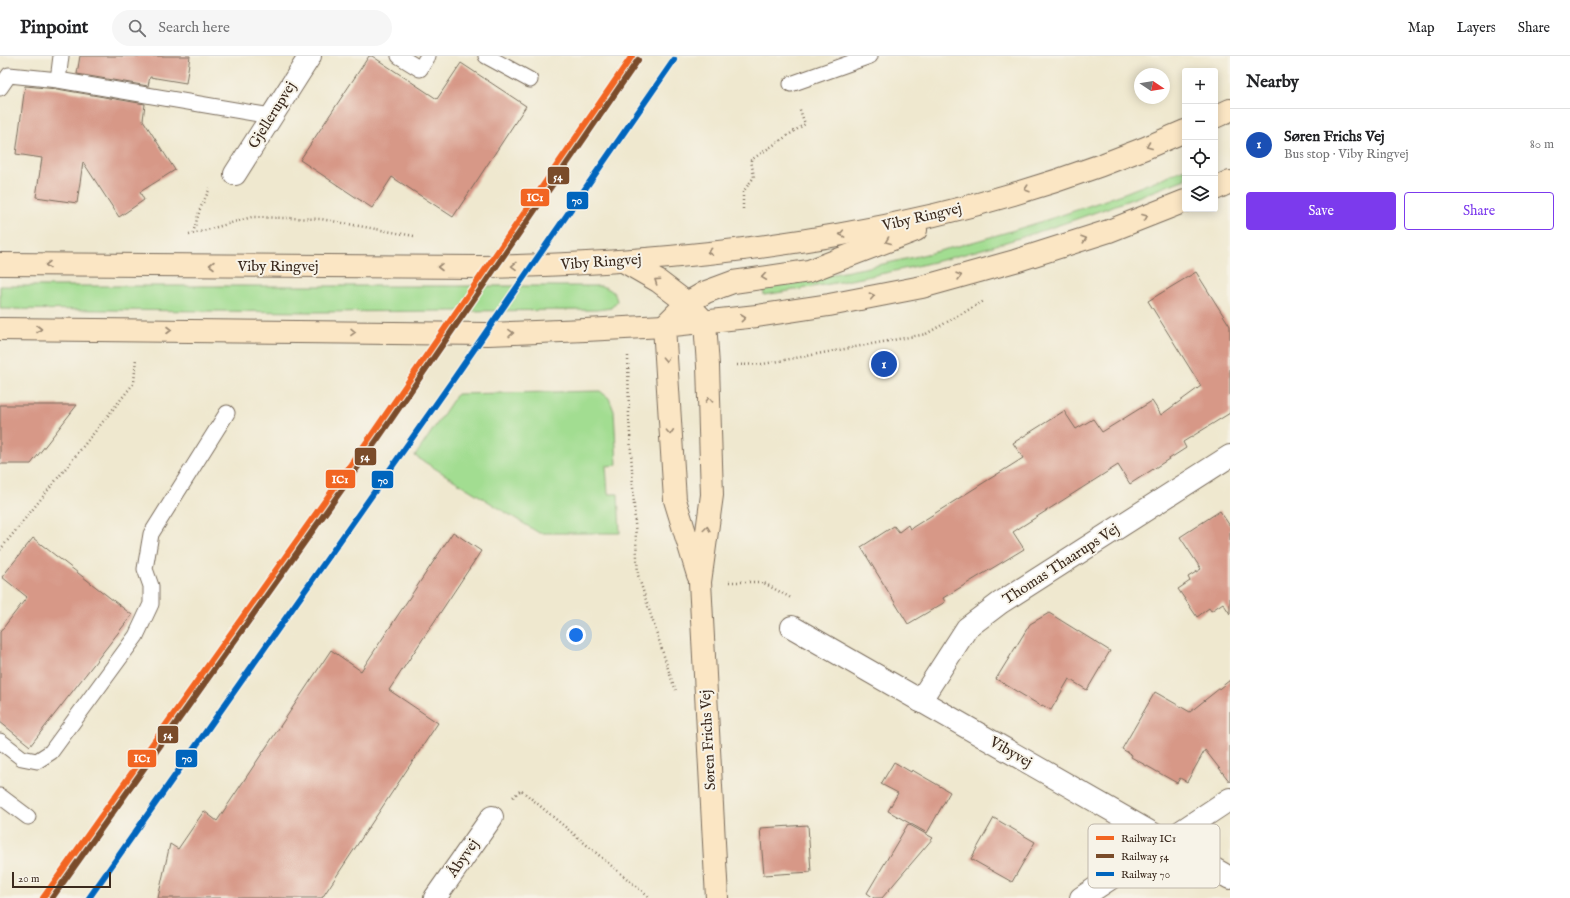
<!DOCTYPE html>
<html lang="en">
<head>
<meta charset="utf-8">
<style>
  body { margin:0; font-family:"IM FELL English",serif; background:#f6f6f6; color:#202124 }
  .controls { position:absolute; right:12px; top:12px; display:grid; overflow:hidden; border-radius:4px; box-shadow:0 2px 10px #0003 }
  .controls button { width:36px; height:36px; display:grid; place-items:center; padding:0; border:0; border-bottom:1px solid #e0e0e0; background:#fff; color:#202124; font:20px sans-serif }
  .compass { position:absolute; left:1134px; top:12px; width:36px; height:36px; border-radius:50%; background:#fff; box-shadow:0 2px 10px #0003; rotate:102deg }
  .scale { position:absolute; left:12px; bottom:10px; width:99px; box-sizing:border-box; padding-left:4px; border:2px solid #3b2a1e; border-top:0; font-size:11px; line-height:14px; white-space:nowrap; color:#3b2a1e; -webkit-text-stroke:3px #f7f3e8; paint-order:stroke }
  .you { position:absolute; left:576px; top:579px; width:14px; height:14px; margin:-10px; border:3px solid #fff; border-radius:50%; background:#1a73e8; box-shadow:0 0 0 6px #1a73e833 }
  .badge { display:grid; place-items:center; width:26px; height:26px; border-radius:50%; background:#7c3aed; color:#fff; font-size:13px; font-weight:700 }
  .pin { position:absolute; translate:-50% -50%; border:2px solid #fff; box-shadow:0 1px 4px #0006 }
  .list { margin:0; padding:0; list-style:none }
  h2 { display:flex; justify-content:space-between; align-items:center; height:52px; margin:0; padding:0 16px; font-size:17px }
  h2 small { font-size:13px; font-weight:400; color:#757577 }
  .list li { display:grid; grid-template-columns:26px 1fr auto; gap:12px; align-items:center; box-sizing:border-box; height:72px; padding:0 16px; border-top:1px solid #e0e0e0 }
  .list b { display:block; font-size:15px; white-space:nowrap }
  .list p { margin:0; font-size:13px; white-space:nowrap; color:#757577 }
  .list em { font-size:13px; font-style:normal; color:#757577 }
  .actions { display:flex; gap:8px; padding:12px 16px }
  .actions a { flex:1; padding:9px 0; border:1px solid #7c3aed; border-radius:4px; text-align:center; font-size:14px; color:#7c3aed }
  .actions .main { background:#7c3aed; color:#fff }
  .icon { flex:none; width:22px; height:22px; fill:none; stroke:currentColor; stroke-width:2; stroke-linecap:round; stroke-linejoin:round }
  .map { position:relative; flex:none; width:1230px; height:842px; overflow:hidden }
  header { display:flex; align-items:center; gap:24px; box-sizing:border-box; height:56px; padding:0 20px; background:#fff; border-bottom:1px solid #e0e0e0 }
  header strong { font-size:19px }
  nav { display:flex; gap:22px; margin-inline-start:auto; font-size:14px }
  .search { width:280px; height:36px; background:#f6f6f6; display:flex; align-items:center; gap:10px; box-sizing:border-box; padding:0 14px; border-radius:22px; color:#757577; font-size:15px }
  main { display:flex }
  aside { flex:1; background:#fff }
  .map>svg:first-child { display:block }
</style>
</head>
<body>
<header>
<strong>Pinpoint</strong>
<div class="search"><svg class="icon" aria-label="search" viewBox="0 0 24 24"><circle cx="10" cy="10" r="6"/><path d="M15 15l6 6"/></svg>Search here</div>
<nav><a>Map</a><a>Layers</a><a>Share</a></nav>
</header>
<main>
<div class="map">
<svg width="1230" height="842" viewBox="0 0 1230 842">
  <rect width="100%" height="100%" fill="#f7f3e8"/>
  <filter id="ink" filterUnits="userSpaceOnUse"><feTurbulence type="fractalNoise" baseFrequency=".025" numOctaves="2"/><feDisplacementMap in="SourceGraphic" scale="8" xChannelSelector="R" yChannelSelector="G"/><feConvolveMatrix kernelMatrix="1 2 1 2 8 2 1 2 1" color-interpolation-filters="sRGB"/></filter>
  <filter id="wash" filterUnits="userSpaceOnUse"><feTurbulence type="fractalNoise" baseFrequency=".012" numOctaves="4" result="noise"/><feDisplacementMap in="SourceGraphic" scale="16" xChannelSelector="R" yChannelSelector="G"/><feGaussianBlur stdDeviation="0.9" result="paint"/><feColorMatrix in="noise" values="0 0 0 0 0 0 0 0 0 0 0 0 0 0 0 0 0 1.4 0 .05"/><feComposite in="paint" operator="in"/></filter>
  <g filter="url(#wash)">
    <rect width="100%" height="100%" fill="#efe8cf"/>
    <!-- green -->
    <g fill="#a2dd91" stroke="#6e8458">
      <path d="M1185,113v10c-94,36 -188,70 -286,91 -45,10 -90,18 -135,25l-1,-10c114,-15 226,-44 334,-82 30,-10 59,-23 88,-34z"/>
      <path d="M0,230h601c9,3 14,5 16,15l-6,7 -14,2 -283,2 -314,-3z"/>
      <path d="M600,335l9,7 5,13 3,54 -11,1 2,28h10l2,39h-81l-124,-77 42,-62z"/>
    </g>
    <g id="blocks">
      <!-- building -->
      <g fill="#d79887">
        <path d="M80,0h110l-4,27 -36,-6 -2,9 -71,-12z"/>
        <path d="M369,0h3l65,43 24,-36 65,43 -73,111 -61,-40 -20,31 -72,-48z"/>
        <path d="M25,30l32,3 88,15 -2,16 32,50 -35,22 4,8 -25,17 -36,-55 -6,41 -41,-6 6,-39 -26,-4z"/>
        <path d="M1196,216l34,54v87l-47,29 3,6 -56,36 -12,-19 -105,67 11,17 -81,49 2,4 -37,22 -47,-77 33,-21 5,6 9,-7 2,4 113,-71 -10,-15 51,-32 12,18 17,-10 9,13 50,-31 9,14 40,-29 -53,-85z"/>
        <path d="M0,349h77l-46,59h-31z"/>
        <path d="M1220,455l10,15v88l-7,-11 -12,8 -2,-3 -12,9 -19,-28 12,-8 -2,-4 13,-8 -21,-32z"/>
        <path d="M453,476l28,19 -92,139 49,33 -116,175h-164l12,-54 8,5 26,-38 13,10 114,-171 30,21z"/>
        <path d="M33,482l99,77 -102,131 -30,-24v-90l27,-35 -25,-20z"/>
        <path d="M1049,557l61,38 -23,39 -18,-11 -18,31 -9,-5 -1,1 -45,-27 34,-55z"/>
        <path d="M1230,624v102l-25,-32 -18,32 -7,-4 -3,5 -46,-26 1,-2 -10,-6 33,-57 35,20z"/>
        <path d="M894,706l17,10 1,-2 38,22 -23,41 -39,-22 10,-18 -17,-9z"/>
        <path d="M994,762l41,24 -23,40 -41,-23z"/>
        <path d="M908,768l25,14 -51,60h-8l-7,-5z"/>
        <path d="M808,769l3,47 -47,3 -4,-47z"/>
      </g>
    </g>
  </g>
  <g filter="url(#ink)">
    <use href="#blocks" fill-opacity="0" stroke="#7a6c5c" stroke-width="1"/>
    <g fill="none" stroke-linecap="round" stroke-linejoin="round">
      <defs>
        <g id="lane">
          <path d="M399,0l21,13 8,-13"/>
          <path d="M486,0l44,24"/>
          <path d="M58,24l3,-24"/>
          <path d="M791,28l79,-28"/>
          <path d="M0,32l9,-13 49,5 213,36"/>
          <path d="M0,685l22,17 15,3 14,-9 85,-116 15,-32v-18l-6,-17 6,-35 76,-121"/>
          <path d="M0,740l28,21"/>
        </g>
        <g id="street">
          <path d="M235,118l75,-118"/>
          <path d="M792,571l438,251"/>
          <path d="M920,645l47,-73 33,-25 230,-147"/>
          <path d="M435,842l57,-81"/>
          <path d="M1081,842l149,-99"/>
        </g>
        <g id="secondary">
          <path d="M1215,61l15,-7"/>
          <path d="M1215,133l15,-7"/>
          <path d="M625,206l33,19 29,22 18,19 3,44 4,129 -12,87 17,316"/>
          <path d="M0,208l479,3c239,-4 486,-37 706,-136"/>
          <path d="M0,273l488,5 97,-4 79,-4 93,-10 72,-11 93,-18 93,-26 94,-30 76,-30"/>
          <path d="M698,519l-23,-75 -11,-174 23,-23 19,-11 27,-10 76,-11 107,-41"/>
        </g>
      </defs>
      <!-- lane casing -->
      <use href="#lane" stroke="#7a6c5c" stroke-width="17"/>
      <!-- street casing -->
      <use href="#street" stroke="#7a6c5c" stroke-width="24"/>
      <!-- secondary casing -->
      <use href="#secondary" stroke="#7a6c5c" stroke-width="24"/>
      <!-- path -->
      <g stroke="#7a6c5c" stroke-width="2.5" stroke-dasharray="1 3" stroke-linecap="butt">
        <path d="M743,153v-17l11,-15 -3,-17 54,-36 -6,-17"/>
        <path d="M193,177l7,-24 10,-21"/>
        <path d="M189,179l63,-18 69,2 93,17"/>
        <path d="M628,300l1,61 9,158 34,106 4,9"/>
        <path d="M737,309l26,-1 163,-30 58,-33"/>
        <path d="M0,494l134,-167 2,-25"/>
        <path d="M729,526h33l29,16"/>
        <path d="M513,741l8,-7 129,108"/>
      </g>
      <!-- lane -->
      <use href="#lane" stroke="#fff" stroke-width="15"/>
      <!-- street -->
      <use href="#street" stroke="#fff" stroke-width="22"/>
      <!-- secondary -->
      <use href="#secondary" stroke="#fbe6c4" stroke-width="22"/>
      <defs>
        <path id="rail-1" d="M43,842l328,-462 261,-380"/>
        <path id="rail-2" d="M52,842l325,-458 261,-380"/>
        <path id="rail-3" d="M89,842l366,-521 219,-317"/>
      </defs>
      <!-- rail-1 casing -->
      <use href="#rail-1" stroke="#f7f3e8" stroke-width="9"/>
      <!-- rail-2 casing -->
      <use href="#rail-2" stroke="#f7f3e8" stroke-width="9"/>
      <!-- rail-3 casing -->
      <use href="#rail-3" stroke="#f7f3e8" stroke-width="9"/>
      <!-- rail-1 -->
      <use href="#rail-1" stroke="#f26522" stroke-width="6"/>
      <!-- rail-2 -->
      <use href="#rail-2" stroke="#7a4b2a" stroke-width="6"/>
      <!-- rail-3 -->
      <use href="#rail-3" stroke="#0065bd" stroke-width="6"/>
    </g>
    <!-- one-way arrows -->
    <defs><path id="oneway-chevron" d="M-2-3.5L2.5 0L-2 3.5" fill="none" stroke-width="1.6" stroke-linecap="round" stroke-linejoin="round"/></defs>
    <g stroke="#9b8871">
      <use href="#oneway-chevron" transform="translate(1149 90) rotate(158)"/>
      <use href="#oneway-chevron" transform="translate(1027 133) rotate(162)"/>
      <use href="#oneway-chevron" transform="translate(1145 161) rotate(-21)"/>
      <use href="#oneway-chevron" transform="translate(842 178) rotate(169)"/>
      <use href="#oneway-chevron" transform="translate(1084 183) rotate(-18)"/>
      <use href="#oneway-chevron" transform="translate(888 185) rotate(159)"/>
      <use href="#oneway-chevron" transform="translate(710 196) rotate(174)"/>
      <use href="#oneway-chevron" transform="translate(48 209) rotate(-180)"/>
      <use href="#oneway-chevron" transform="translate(212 209) rotate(-180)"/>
      <use href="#oneway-chevron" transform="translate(514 210) rotate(179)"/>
      <use href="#oneway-chevron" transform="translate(440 211) rotate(-180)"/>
      <use href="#oneway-chevron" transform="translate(959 220) rotate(-16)"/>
      <use href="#oneway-chevron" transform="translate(764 221) rotate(172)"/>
      <use href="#oneway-chevron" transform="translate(657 225) rotate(-146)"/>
      <use href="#oneway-chevron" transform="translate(872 240) rotate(-12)"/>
      <use href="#oneway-chevron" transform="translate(743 262) rotate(-6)"/>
      <use href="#oneway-chevron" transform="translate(39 273)"/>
      <use href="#oneway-chevron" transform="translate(169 274)"/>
      <use href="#oneway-chevron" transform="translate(353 276) rotate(1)"/>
      <use href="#oneway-chevron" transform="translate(511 277) rotate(-2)"/>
      <use href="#oneway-chevron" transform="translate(666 303) rotate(87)"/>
      <use href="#oneway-chevron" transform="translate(709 344) rotate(-92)"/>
      <use href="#oneway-chevron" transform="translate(670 376) rotate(87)"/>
      <use href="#oneway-chevron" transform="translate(707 473) rotate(-82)"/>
    </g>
  </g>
  <g text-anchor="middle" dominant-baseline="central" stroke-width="4" stroke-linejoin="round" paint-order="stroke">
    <!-- street labels -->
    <g font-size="15" fill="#3b2a1e" stroke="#f7f3e8">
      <text transform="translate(272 59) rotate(-58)">Gjellerupvej</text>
      <text transform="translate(922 161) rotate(-13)">Viby Ringvej</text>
      <text transform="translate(601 206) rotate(-4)">Viby Ringvej</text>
      <text x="278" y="210">Viby Ringvej</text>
      <text transform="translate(1061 508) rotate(-33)">Thomas Thaarups Vej</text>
      <text transform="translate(708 684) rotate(-93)">Søren Frichs Vej</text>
      <text transform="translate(1011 696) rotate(30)">Vibyvej</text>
      <text transform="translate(463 802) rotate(-55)">Åbyvej</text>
    </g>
  </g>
  <!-- legend -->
  <rect x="1088" y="768" width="132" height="64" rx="6" fill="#f7f3e8" stroke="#bfb7ab" stroke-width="1"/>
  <rect x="1096" y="780" width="18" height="4" fill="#f26522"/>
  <rect x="1096" y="798" width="18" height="4" fill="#7a4b2a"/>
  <rect x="1096" y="816" width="18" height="4" fill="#0065bd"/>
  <g font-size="11" fill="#3b2a1e">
    <text x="1121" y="786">Railway IC1</text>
    <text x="1121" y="804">Railway 54</text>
    <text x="1121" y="822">Railway 70</text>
  </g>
  <g stroke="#f7f3e8" stroke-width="1.5">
    <rect x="547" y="110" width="23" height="19" rx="4" fill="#7a4b2a"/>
    <rect x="520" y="132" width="30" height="19" rx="4" fill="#f26522"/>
    <rect x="566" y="135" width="23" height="19" rx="4" fill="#0065bd"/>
    <rect x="354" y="391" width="23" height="19" rx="4" fill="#7a4b2a"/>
    <rect x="325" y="413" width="31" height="20" rx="4" fill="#f26522"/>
    <rect x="371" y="414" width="23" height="19" rx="4" fill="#0065bd"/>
    <rect x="157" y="669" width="22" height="19" rx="4" fill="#7a4b2a"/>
    <rect x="127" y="693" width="30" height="19" rx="4" fill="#f26522"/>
    <rect x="175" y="693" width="23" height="19" rx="4" fill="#0065bd"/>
  </g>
  <g font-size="11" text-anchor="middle" font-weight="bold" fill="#fff">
    <text x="558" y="124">54</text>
    <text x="535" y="145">IC1</text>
    <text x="577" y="148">70</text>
    <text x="365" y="404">54</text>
    <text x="340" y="427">IC1</text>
    <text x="383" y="428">70</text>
    <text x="168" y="682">54</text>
    <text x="142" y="706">IC1</text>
    <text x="187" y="706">70</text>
  </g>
</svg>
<div class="controls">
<button>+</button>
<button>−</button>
<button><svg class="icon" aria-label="locate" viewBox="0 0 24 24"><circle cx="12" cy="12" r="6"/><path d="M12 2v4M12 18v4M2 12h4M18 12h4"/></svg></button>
<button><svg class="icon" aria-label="layers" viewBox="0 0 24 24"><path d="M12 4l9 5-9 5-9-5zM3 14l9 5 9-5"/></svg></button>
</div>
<svg class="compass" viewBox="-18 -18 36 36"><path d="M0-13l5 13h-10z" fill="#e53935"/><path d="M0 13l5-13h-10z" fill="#757577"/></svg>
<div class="scale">20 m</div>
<div class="you"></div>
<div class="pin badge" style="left:884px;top:308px;background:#1a4fb4">1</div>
</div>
<aside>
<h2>Nearby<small></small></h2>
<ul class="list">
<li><span class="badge" style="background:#1a4fb4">1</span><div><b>Søren Frichs Vej</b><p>Bus stop · Viby Ringvej</p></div><em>80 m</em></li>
</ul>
<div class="actions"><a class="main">Save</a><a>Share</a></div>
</aside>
</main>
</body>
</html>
